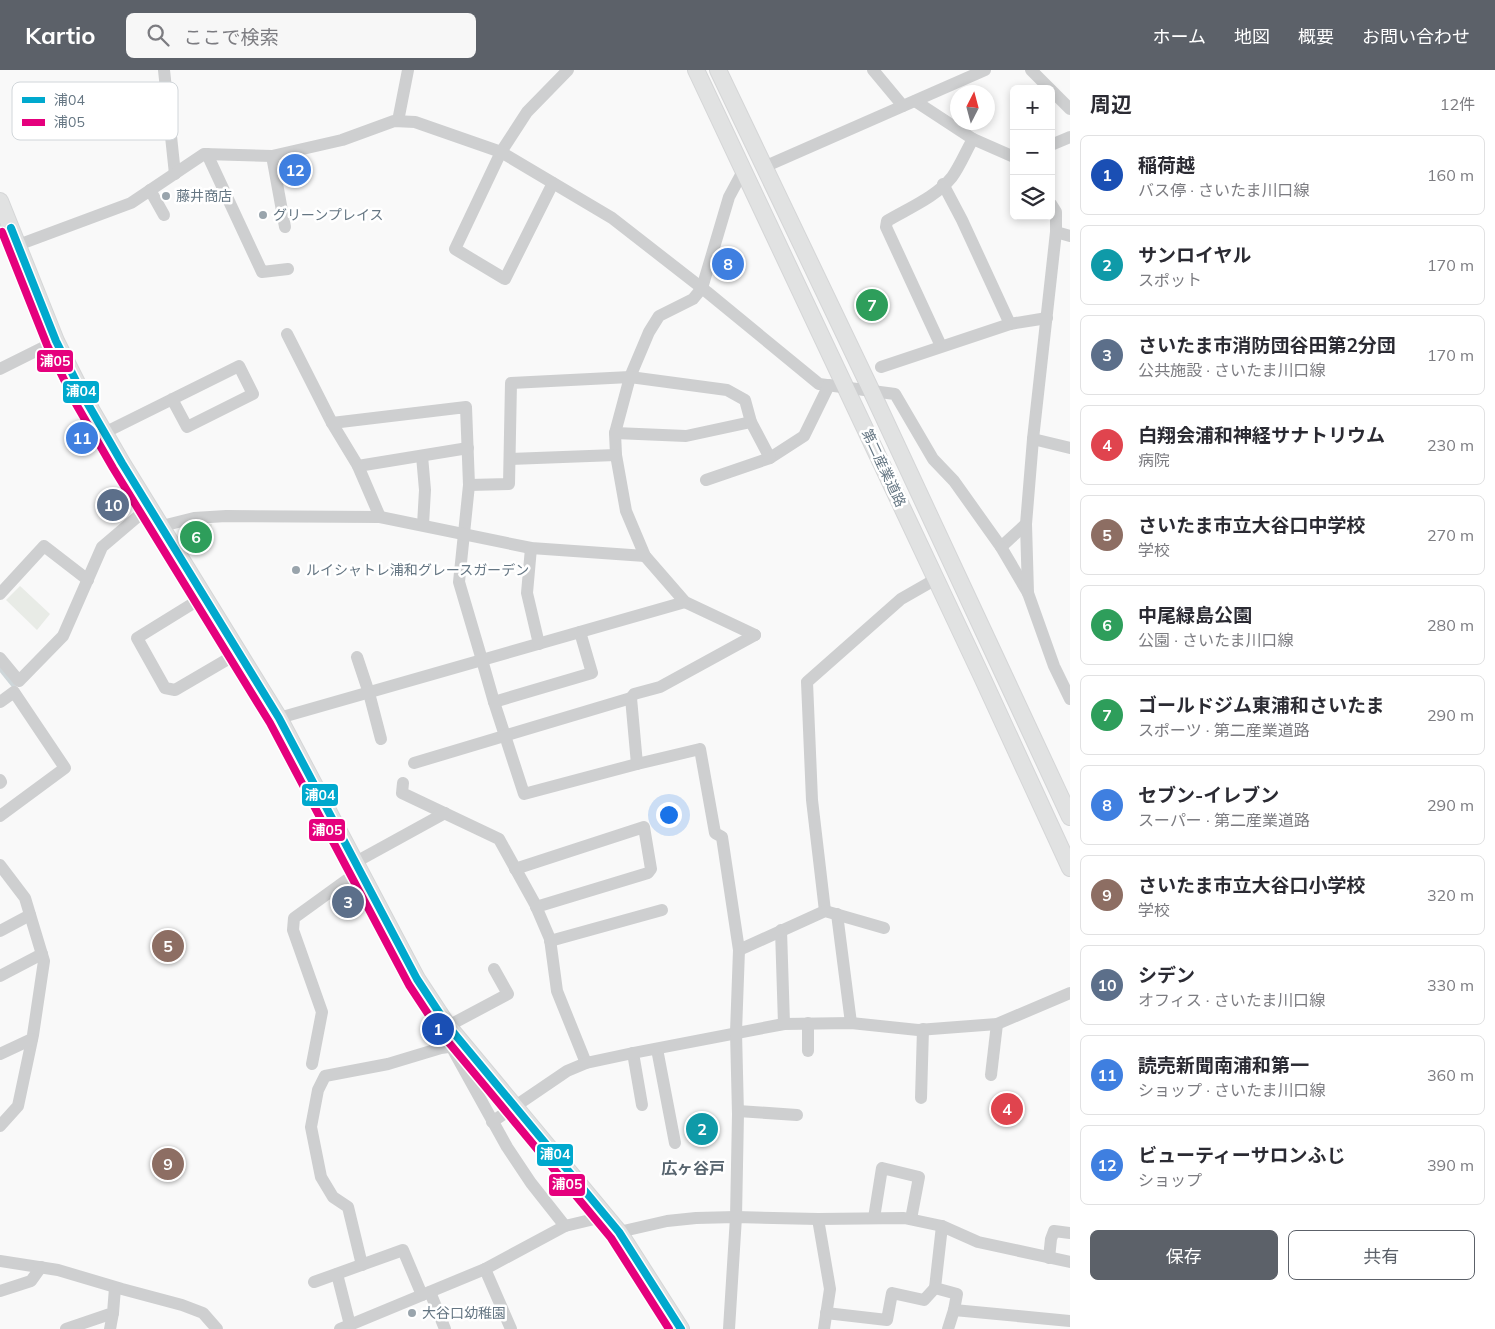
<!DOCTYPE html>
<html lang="ja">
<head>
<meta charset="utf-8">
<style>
  body { margin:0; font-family:Mulish,"Noto Sans JP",sans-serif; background:#f7f7f7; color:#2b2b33 }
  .controls { position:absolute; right:15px; top:15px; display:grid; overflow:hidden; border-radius:8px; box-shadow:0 2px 8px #0003 }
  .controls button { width:45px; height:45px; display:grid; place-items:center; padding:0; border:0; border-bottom:1px solid #e1e1e2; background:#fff; color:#2b2b33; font:25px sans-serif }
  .compass { position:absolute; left:950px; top:15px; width:45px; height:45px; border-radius:50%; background:#fff; box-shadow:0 2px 8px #0003; rotate:6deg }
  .you { position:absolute; left:668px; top:744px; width:18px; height:18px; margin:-12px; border:4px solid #fff; border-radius:50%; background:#1a73e8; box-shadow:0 0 0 8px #1a73e833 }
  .badge { display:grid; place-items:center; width:32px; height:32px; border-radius:50%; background:#5c6169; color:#fff; font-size:16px; font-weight:700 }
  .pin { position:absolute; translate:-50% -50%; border:2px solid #fff; box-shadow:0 1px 5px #0006 }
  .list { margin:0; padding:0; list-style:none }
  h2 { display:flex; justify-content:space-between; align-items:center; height:65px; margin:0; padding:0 20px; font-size:21px }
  h2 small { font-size:16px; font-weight:400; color:#7c7c81 }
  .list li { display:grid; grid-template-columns:32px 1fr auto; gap:15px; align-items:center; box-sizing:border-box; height:80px; margin:0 10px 10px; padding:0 10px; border:1px solid #e1e1e2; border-radius:8px }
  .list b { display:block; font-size:19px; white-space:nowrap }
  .list p { margin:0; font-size:16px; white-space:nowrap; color:#7c7c81 }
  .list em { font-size:16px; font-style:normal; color:#7c7c81 }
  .actions { display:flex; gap:10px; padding:15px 20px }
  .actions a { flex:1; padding:11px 0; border:1px solid #5c6169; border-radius:8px; text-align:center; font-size:18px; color:#5c6169 }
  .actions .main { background:#5c6169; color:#fff }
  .icon { flex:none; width:28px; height:28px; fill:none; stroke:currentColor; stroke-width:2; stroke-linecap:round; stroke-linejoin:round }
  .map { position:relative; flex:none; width:1070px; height:1259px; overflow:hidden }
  header { display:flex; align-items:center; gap:30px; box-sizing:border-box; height:70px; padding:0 25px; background:#5c6169; color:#fff }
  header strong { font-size:24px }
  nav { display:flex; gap:28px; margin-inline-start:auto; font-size:18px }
  .search { width:350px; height:45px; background:#f7f7f7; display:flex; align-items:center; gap:12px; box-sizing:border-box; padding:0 18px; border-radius:8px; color:#7c7c81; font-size:19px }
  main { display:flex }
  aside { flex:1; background:#fff }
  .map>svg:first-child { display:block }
</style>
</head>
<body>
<header>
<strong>Kartio</strong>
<div class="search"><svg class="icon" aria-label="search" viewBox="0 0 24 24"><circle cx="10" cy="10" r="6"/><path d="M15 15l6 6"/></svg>ここで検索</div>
<nav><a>ホーム</a><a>地図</a><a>概要</a><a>お問い合わせ</a></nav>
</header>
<main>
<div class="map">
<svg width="1070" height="1259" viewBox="0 0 1070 1259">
  <rect width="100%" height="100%" fill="#f9f9f9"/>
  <!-- green -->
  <g fill="#e8ebe6">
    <path d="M194,454h18l-1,6 -17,12 -8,-11v-5z"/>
    <path d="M20,516l30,28 -13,16 -31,-30z"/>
  </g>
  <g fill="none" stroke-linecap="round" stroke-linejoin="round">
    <!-- stream -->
    <path stroke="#ced6d9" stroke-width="4" d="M0,599l16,20"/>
    <defs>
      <g id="major">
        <path d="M696,0l286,607 88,191"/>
        <path d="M718,0l153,320 199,427"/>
        <path d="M0,131l56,140 29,58 37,64 157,255 138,261 31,47 171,206 62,97"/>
      </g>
    </defs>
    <!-- major casing -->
    <use href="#major" stroke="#d5d6d7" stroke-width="18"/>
    <!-- minor -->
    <g stroke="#cecfd0" stroke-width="12">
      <path d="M164,0l11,104"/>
      <path d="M873,0l30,36"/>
      <path d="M1031,0l19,19"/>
      <path d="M1051,20l19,19"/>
      <path d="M915,31l58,38 41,18"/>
      <path d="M398,51l10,-51"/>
      <path d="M1051,75l19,-8"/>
      <path d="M207,84l55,118 26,-3"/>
      <path d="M272,86l13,71"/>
      <path d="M764,97l221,-97"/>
      <path d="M743,101l-14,26 -27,91 -9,11 -34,17 -10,16 -19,45 -15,56 1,22 10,56 19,45 40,46 70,33"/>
      <path d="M553,113l-48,96 -50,-30 46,-97 26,-40 41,-42"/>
      <path d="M943,114l19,36 48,104"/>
      <path d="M150,120l14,25"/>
      <path d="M1056,162l14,4"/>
      <path d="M18,175l113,-42 73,-49 68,2 70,-16 52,-19 21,1 86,30 111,66 95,74 112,92 76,10 38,65 21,22 47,66 25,-23"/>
      <path d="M287,264l45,89 26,43 22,51"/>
      <path d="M941,276l-55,-119 1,-6c22,-13 49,-24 65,-44 8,-11 14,-26 21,-38"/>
      <path d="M881,297l129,-43 37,-6"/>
      <path d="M0,299l56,-28"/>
      <path d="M332,353l134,-16 3,78 -10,97 23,78 203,-58"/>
      <path d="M104,363l135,-67 14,28 -66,33 -15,-28"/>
      <path d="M615,363l71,3 65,-14"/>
      <path d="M1033,369l37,9"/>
      <path d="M422,386l3,34 -2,35"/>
      <path d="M510,389l106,-4"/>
      <path d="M358,396l110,-18"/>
      <path d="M706,410l64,-22 34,-22 25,-51"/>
      <path d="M469,415l40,-1 2,-101 119,-6 97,13 18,10 6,22 19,36"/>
      <path d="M162,456l32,-8 32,-2 154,1 151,31 114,8"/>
      <path d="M1001,477l27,46 26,73 16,33"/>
      <path d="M531,478l-4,45 12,51"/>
      <path d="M1028,523l-2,-69 7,-85 23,-207v-20l-5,-8"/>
      <path d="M0,524l44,-48 44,34"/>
      <path d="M205,526l-68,42 28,50 10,2 65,-38"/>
      <path d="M357,587l12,36 12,46"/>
      <path d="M0,588l19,23 44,-45 39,-89 47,-40"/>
      <path d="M0,632l14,-10 51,76 -65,48"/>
      <path d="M494,632l98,-29 -12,-41"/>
      <path d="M279,648l203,-58 12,42 30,92 113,-30"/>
      <path d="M414,693l217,-65"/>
      <path d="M0,710l1,2 -1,1"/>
      <path d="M403,713l-1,10 97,46 36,65 15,35 7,52 29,72"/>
      <path d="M354,793l91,-50"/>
      <path d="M0,795l25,33 19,63 -11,74 -15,71 -18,20"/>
      <path d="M515,799l129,-42 7,42 -3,4 -112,34"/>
      <path d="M825,841l-13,-111 -5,-118 94,-83 35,-20"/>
      <path d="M837,844l14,109"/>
      <path d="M781,860l3,94"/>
      <path d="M0,861l30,-16"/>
      <path d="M550,871l112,-31"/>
      <path d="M739,880l86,-39 59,17"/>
      <path d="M0,906l42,-22"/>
      <path d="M808,953v28"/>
      <path d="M448,956l60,-32 -14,-25"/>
      <path d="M451,976l56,101 24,36 34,43"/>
      <path d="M657,979l18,94"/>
      <path d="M633,983l9,52"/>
      <path d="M0,984l32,-15"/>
      <path d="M312,994l10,-52 -29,-82 1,-12 65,-47"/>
      <path d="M991,1005l6,-51"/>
      <path d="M921,1028l2,-69"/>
      <path d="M738,1041l59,4"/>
      <path d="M492,1052l75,-51 19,-8 47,-10 151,-29 67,-1 67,7 79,-6 73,-31"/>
      <path d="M874,1148l8,-50 37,9 -8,42"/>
      <path d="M818,1149l12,70 -6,40"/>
      <path d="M942,1156l-7,62 22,6 -3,16 -6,19"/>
      <path d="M619,1162l48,-11 29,-3 40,-1 82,2 86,-1 38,8 36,16 92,20"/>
      <path d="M1049,1188l2,-19 3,-8 16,2"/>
      <path d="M0,1191l58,9 64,19 60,16 21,8 14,16"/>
      <path d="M362,1195l-14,-58 -15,-10 -12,-20 -10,-50 7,-37 7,-14 63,-12 53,-16 22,-3"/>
      <path d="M485,1199l26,60"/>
      <path d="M337,1204l13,51"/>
      <path d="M314,1212l89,-32 19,45"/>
      <path d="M0,1221l31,-10 10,-14"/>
      <path d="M430,1222l15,37"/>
      <path d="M954,1240l116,11"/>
      <path d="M826,1243l61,7 5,-27 32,7 11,-12"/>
      <path d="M66,1259l47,-16 2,-25"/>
      <path d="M110,1259l3,-16"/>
      <path d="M340,1259l145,-60 80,-43 42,-10"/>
      <path d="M729,1259l7,-112 2,-103 -2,-82 3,-82 -17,-113 -7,-4 -15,-84 -63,15 -6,-66 3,-4 26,-7 95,-52"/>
    </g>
    <!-- major -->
    <use href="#major" stroke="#e1e2e2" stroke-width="16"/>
    <defs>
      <path id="bus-1" d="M11,158l45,113 29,58 37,64 157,255 138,261 31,47 171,206 62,97"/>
      <path id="bus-2" d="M2,162l45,113 29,59 37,64 157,255 139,262 31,47 171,206 58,91"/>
    </defs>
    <!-- bus-1 casing -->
    <use href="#bus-1" stroke="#fff" stroke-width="11"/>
    <!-- bus-2 casing -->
    <use href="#bus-2" stroke="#fff" stroke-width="11"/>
    <!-- bus-1 -->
    <use href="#bus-1" stroke="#00a9ce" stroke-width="8"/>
    <!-- bus-2 -->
    <use href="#bus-2" stroke="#e5007d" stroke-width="8"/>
  </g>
  <!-- markers -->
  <g fill="#99a4ac" stroke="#fff" stroke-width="2">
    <circle cx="166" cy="126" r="5"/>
    <circle cx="263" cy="145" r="5"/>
    <circle cx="296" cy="500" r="5"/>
    <circle cx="412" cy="1243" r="5"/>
  </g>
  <g text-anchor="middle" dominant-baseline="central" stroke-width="5" stroke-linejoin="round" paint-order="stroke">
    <!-- poi labels -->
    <g font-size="14" fill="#657683" stroke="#fff" text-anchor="start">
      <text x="176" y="126">藤井商店</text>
      <text x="273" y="145">グリーンプレイス</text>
      <text x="306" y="500">ルイシャトレ浦和グレースガーデン</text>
      <text x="422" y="1243">大谷口幼稚園</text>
    </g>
    <!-- street labels -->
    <g font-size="14" fill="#657683" stroke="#fff">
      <text transform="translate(884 398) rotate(65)">第二産業道路</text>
    </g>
    <!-- quarter labels -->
    <g font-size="16" font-weight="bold" fill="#57646e" stroke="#fff">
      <text x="693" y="1098">広ヶ谷戸</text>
    </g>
  </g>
  <!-- legend -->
  <rect x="12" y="12" width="166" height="58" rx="8" fill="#fff" stroke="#d1d6da" stroke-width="1"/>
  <rect x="22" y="27" width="23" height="6" fill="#00a9ce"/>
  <rect x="22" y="49" width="23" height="7" fill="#e5007d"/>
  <g font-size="14" fill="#657683">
    <text x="54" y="35">浦04</text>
    <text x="54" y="57">浦05</text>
  </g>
  <g stroke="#fff" stroke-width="2">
    <rect x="36" y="279" width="38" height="24" rx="5" fill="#e5007d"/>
    <rect x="62" y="310" width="38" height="24" rx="5" fill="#00a9ce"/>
    <rect x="301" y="713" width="38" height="24" rx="5" fill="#00a9ce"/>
    <rect x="308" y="748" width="38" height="24" rx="5" fill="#e5007d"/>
    <rect x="536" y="1073" width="38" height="24" rx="5" fill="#00a9ce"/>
    <rect x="548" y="1103" width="38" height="24" rx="5" fill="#e5007d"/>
  </g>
  <g font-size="14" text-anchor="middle" font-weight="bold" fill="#fff">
    <text x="55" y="296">浦05</text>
    <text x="81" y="326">浦04</text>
    <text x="320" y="730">浦04</text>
    <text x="327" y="765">浦05</text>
    <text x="555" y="1089">浦04</text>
    <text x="567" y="1119">浦05</text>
  </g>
</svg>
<div class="controls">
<button>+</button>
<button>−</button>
<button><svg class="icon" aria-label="layers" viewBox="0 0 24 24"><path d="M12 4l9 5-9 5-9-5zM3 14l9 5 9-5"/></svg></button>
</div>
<svg class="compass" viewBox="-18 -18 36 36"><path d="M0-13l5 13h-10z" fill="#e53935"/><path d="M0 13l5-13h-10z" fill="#7c7c81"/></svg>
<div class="you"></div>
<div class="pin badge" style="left:438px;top:959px;background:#1a4fb4">1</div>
<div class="pin badge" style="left:702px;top:1059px;background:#0f9aa8">2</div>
<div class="pin badge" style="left:348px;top:832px;background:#5c6f8a">3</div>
<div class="pin badge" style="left:1007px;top:1039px;background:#e0444e">4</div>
<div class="pin badge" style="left:168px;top:876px;background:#8d6e63">5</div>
<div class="pin badge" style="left:196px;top:467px;background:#2e9e5b">6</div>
<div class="pin badge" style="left:872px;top:235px;background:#2e9e5b">7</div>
<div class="pin badge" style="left:728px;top:194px;background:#3f7fe0">8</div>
<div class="pin badge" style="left:168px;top:1094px;background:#8d6e63">9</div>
<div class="pin badge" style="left:113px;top:435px;background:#5c6f8a">10</div>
<div class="pin badge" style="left:82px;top:368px;background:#3f7fe0">11</div>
<div class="pin badge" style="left:295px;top:100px;background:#3f7fe0">12</div>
</div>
<aside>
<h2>周辺<small>12件</small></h2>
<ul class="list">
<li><span class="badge" style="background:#1a4fb4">1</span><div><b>稲荷越</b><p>バス停 · さいたま川口線</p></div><em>160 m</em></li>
<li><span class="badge" style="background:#0f9aa8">2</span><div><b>サンロイヤル</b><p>スポット</p></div><em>170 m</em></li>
<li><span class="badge" style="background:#5c6f8a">3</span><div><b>さいたま市消防団谷田第2分団</b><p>公共施設 · さいたま川口線</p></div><em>170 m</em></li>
<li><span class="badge" style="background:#e0444e">4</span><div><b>白翔会浦和神経サナトリウム</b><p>病院</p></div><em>230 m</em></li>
<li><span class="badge" style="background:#8d6e63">5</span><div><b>さいたま市立大谷口中学校</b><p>学校</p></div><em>270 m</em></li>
<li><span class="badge" style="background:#2e9e5b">6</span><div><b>中尾緑島公園</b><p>公園 · さいたま川口線</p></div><em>280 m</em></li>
<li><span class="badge" style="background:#2e9e5b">7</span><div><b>ゴールドジム東浦和さいたま</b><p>スポーツ · 第二産業道路</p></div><em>290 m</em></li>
<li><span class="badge" style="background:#3f7fe0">8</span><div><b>セブン-イレブン</b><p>スーパー · 第二産業道路</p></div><em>290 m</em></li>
<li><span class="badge" style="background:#8d6e63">9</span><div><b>さいたま市立大谷口小学校</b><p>学校</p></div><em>320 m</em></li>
<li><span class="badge" style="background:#5c6f8a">10</span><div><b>シデン</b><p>オフィス · さいたま川口線</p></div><em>330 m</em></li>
<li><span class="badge" style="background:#3f7fe0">11</span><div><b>読売新聞南浦和第一</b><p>ショップ · さいたま川口線</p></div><em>360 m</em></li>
<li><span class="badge" style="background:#3f7fe0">12</span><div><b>ビューティーサロンふじ</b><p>ショップ</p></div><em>390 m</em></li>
</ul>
<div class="actions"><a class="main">保存</a><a>共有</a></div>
</aside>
</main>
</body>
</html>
